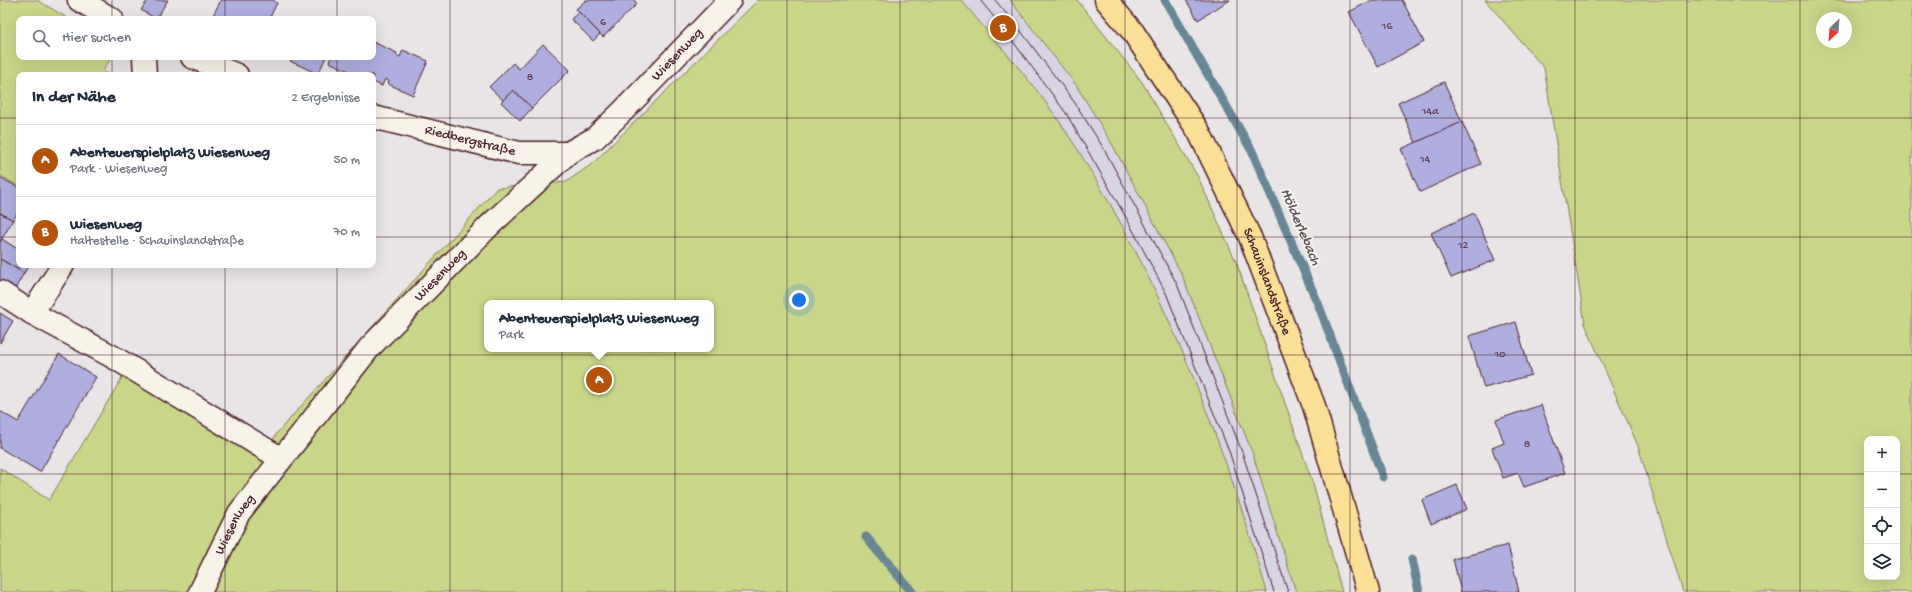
<!DOCTYPE html>
<html lang="de">
<head>
<meta charset="utf-8">
<style>
  body { margin:0; font-family:"Gochi Hand",sans-serif; background:#f6f6f7; color:#1f2937 }
  .controls { position:absolute; right:12px; bottom:12px; display:grid; overflow:hidden; border-radius:8px; box-shadow:0 4px 16px #0002 }
  .controls button { width:36px; height:36px; display:grid; place-items:center; padding:0; border:0; border-bottom:1px solid #e0e1e3; background:#fff; color:#1f2937; font:20px sans-serif }
  .compass { position:absolute; left:1816px; top:12px; width:36px; height:36px; border-radius:50%; background:#fff; box-shadow:0 4px 16px #0002; rotate:205deg }
  .you { position:absolute; left:799px; top:300px; width:14px; height:14px; margin:-10px; border:3px solid #fff; border-radius:50%; background:#1a73e8; box-shadow:0 0 0 6px #1a73e833 }
  .badge { display:grid; place-items:center; width:26px; height:26px; border-radius:50%; background:#b45309; color:#fff; font-size:13px; font-weight:700 }
  .pin { position:absolute; translate:-50% -50%; border:2px solid #fff; box-shadow:0 1px 4px #0006 }
  .popup { position:absolute; left:484px; top:300px; width:230px; height:52px; box-sizing:border-box; display:grid; place-content:center; border-radius:8px; background:#fff; filter:drop-shadow(0 1px 3px #0005); font-size:13px; white-space:nowrap; color:#747a83 }
  .popup b { font-size:15px; color:#1f2937 }
  .popup::after { content:''; position:absolute; left:50%; top:100%; margin-left:-8px; border:8px solid transparent; border-top-color:#fff }
  .list { margin:0; padding:0; list-style:none }
  h2 { display:flex; justify-content:space-between; align-items:center; height:52px; margin:0; padding:0 16px; font-size:17px }
  h2 small { font-size:13px; font-weight:400; color:#747a83 }
  .list li { display:grid; grid-template-columns:26px 1fr auto; gap:12px; align-items:center; box-sizing:border-box; height:72px; padding:0 16px; border-top:1px solid #e0e1e3 }
  .list b { display:block; font-size:15px; white-space:nowrap }
  .list p { margin:0; font-size:13px; white-space:nowrap; color:#747a83 }
  .list em { font-size:13px; font-style:normal; color:#747a83 }
  .icon { flex:none; width:22px; height:22px; fill:none; stroke:currentColor; stroke-width:2; stroke-linecap:round; stroke-linejoin:round }
  .map { position:relative; flex:none; width:1912px; height:592px; overflow:hidden }
  .search { position:absolute; background:#fff; box-shadow:0 4px 16px #0002; left:16px; top:16px; width:360px; height:44px; display:flex; align-items:center; gap:10px; box-sizing:border-box; padding:0 14px; border-radius:8px; color:#747a83; font-size:15px }
  .panel { position:absolute; background:#fff; box-shadow:0 4px 16px #0002; left:16px; top:72px; width:360px; height:196px; border-radius:8px }
  .map>svg:first-child { display:block }
</style>
</head>
<body>
<div class="map">
<svg width="1912" height="592" viewBox="0 0 1912 592">
  <rect width="100%" height="100%" fill="#e9e5e6"/>
  <filter id="ink" filterUnits="userSpaceOnUse"><feTurbulence type="fractalNoise" baseFrequency=".025" numOctaves="2"/><feDisplacementMap in="SourceGraphic" scale="8" xChannelSelector="R" yChannelSelector="G"/><feConvolveMatrix kernelMatrix="1 2 1 2 8 2 1 2 1" color-interpolation-filters="sRGB"/></filter>
  <g filter="url(#ink)">
    <!-- built -->
    <path fill="#d8d4e4" d="M961,0h49l66,85 35,57 71,133 25,61 45,116 44,140h-29l-43,-132 -34,-90 -33,-72 -45,-87 -79,-127z"/>
    <!-- green -->
    <g fill="#c9d589" stroke="#8a7a5a" fill-rule="evenodd">
      <path d="M0,0h37l32,19h-50v38h93l-9,14 8,4h-92v112l-19,-12z"/>
      <path d="M758,0h203c33,40 69,78 98,121 95,141 161,308 208,471h-1267v-124l49,32 74,-124 138,84 16,-27 220,-245 69,-6 26,-18zM487,303h224v46h-224z"/>
      <path d="M1010,0h67l65,82 56,95 39,87 76,220 29,108h-46l-44,-140 -70,-177 -71,-133 -35,-57z"/>
      <path d="M1485,0h427v592h-229l-45,-146 -53,-122 -41,-256zM1822,18h24v24h-24zM1867,439h30v138h-30z"/>
    </g>
    <g fill="none" stroke-linecap="round" stroke-linejoin="round">
      <!-- stream -->
      <g stroke="#688693" stroke-width="9">
        <path d="M1165,0l87,151 67,155 64,171"/>
        <path d="M866,537l46,55"/>
        <path d="M1412,559l7,33"/>
      </g>
    </g>
    <!-- building -->
    <g fill="#afaedf" stroke="#4a1f2b">
      <path d="M148,0h20l-12,19 -15,-9z"/>
      <path d="M221,0h52l4,3 -8,16h-58z"/>
      <path d="M586,0h48l3,4 -34,33 -27,-28z"/>
      <path d="M1186,0h44l-32,20z"/>
      <path d="M1372,0h30l22,42 -46,25 -29,-55z"/>
      <path d="M579,12l21,22 -7,7 -22,-22z"/>
      <path d="M373,42l24,11 -1,2 4,2 3,-7 25,11 -15,34 -25,-11 1,-3 -4,-2 -3,7 -9,-4v-7h-23l1,-3 -22,-10 2,-5h42z"/>
      <path d="M543,44l27,26 -38,38 -19,-18 -10,10 -14,-13 24,-24 6,6z"/>
      <path d="M292,57h34l-8,17 -28,-13z"/>
      <path d="M1444,82l18,40 -46,21 -18,-40z"/>
      <path d="M513,90l19,18 -12,13 -19,-19z"/>
      <path d="M1462,122l19,42 -61,28 -19,-43z"/>
      <path d="M0,177l19,11v22l-6,10 -13,-7z"/>
      <path d="M0,213l13,7 -13,22z"/>
      <path d="M1474,213l21,47 -44,18 -20,-45z"/>
      <path d="M2,239l17,11v15h10l-5,8 -24,-14v-17z"/>
      <path d="M0,259l24,14 -9,16 -15,-8z"/>
      <path d="M0,313l13,8 -13,22z"/>
      <path d="M1516,322l15,53 -47,13 -15,-52z"/>
      <path d="M59,354l37,23 -56,95 -40,-24v-37l18,11z"/>
      <path d="M1541,405l24,68 -41,14 -6,-14 -15,5 -11,-30 12,-5 -8,-23z"/>
      <path d="M1457,485l10,24 -36,15 -9,-24z"/>
      <path d="M1508,545l11,47h-58l-8,-33z"/>
    </g>
    <g fill="none" stroke-linecap="round" stroke-linejoin="round">
      <defs>
        <g id="minor">
          <path d="M79,0l33,19"/>
          <path d="M144,57l1,18"/>
          <path d="M192,57l45,18"/>
          <path id="s1" d="M373,117l146,36h49"/>
          <path d="M0,292l32,21 83,45 165,100"/>
          <path d="M32,313l31,-48"/>
          <path id="s2" d="M200,592l39,-79 131,-166 120,-122 78,-72 27,-15 28,-27 107,-111"/>
        </g>
        <g id="major">
          <path id="s3" d="M1106,0l27,32 66,100 51,105 64,169 54,186"/>
        </g>
      </defs>
      <!-- minor casing -->
      <use href="#minor" stroke="#4a1f2b" stroke-width="25"/>
      <!-- major casing -->
      <use href="#major" stroke="#4a1f2b" stroke-width="25"/>
      <!-- minor -->
      <use href="#minor" stroke="#f7f3e8" stroke-width="22"/>
      <!-- major -->
      <use href="#major" stroke="#fbdf96" stroke-width="22"/>
      <!-- tram -->
      <g stroke="#4a1f2b" stroke-width="1">
        <path d="M980,0l23,28 63,85 61,106 39,74 64,161 44,138"/>
        <path d="M995,0l25,30 55,73 29,46 73,135 65,168 46,140"/>
      </g>
    </g>
  </g>
  <!-- grid -->
  <path fill="none" stroke="#4a1f2b" stroke-width="1" stroke-opacity="0.55" d="M112,0v19M225,0v19M337,0v19M450,0v592M562,0v592M675,0v592M787,0v592M900,0v592M1012,0v592M1125,0v592M1237,0v592M1350,0v592M1462,0v592M1575,0v592M1687,0v592M1800,0v592M112,57v18M225,57v18M337,57v18M0,118h19M373,118h1539M0,237h19M373,237h1539M112,265v327M225,265v327M337,265v327M0,355h1912M0,474h1867M1897,474h15"/>
  <g text-anchor="middle" dominant-baseline="central" stroke-width="4" stroke-linejoin="round" paint-order="stroke">
    <!-- number labels -->
    <g font-size="12" fill="#634358">
      <text x="603" y="23">6</text>
      <text x="1387" y="27">16</text>
      <text x="530" y="78">8</text>
      <text x="1430" y="112">14a</text>
      <text x="1425" y="160">14</text>
      <text x="1463" y="246">12</text>
      <text x="1500" y="355">10</text>
      <text x="1527" y="445">8</text>
    </g>
    <!-- street labels -->
    <g font-size="14" fill="#4a1f2b" stroke="#f7f3e8">
      <text stroke="none"><textPath href="#s2" startOffset="725">Wiesenweg</textPath></text>
      <text stroke="none"><textPath href="#s1" startOffset="100">Riedbergstraße</textPath></text>
      <text stroke="none"><textPath href="#s2" startOffset="400">Wiesenweg</textPath></text>
      <text stroke="none"><textPath href="#s3" startOffset="326">Schauinslandstraße</textPath></text>
      <text stroke="none"><textPath href="#s2" startOffset="76">Wiesenweg</textPath></text>
    </g>
    <!-- water labels -->
    <g font-size="15" font-style="italic" fill="#59535f" stroke="#f7f3e8">
      <text transform="translate(1300 227) rotate(67)">Hölderlebach</text>
    </g>
  </g>
</svg>
<div class="controls">
<button>+</button>
<button>−</button>
<button><svg class="icon" aria-label="locate" viewBox="0 0 24 24"><circle cx="12" cy="12" r="6"/><path d="M12 2v4M12 18v4M2 12h4M18 12h4"/></svg></button>
<button><svg class="icon" aria-label="layers" viewBox="0 0 24 24"><path d="M12 4l9 5-9 5-9-5zM3 14l9 5 9-5"/></svg></button>
</div>
<svg class="compass" viewBox="-18 -18 36 36"><path d="M0-13l5 13h-10z" fill="#e53935"/><path d="M0 13l5-13h-10z" fill="#747a83"/></svg>
<div class="you"></div>
<div class="pin badge" style="left:599px;top:380px">A</div>
<div class="popup"><b>Abenteuerspielplatz Wiesenweg</b>Park</div>
<div class="pin badge" style="left:1003px;top:28px">B</div>
<div class="search"><svg class="icon" aria-label="search" viewBox="0 0 24 24"><circle cx="10" cy="10" r="6"/><path d="M15 15l6 6"/></svg>Hier suchen</div>
<section class="panel">
<h2>In der Nähe<small>2 Ergebnisse</small></h2>
<ul class="list">
<li><span class="badge">A</span><div><b>Abenteuerspielplatz Wiesenweg</b><p>Park · Wiesenweg</p></div><em>50 m</em></li>
<li><span class="badge">B</span><div><b>Wiesenweg</b><p>Haltestelle · Schauinslandstraße</p></div><em>70 m</em></li>
</ul>
</section>
</div>
</body>
</html>
